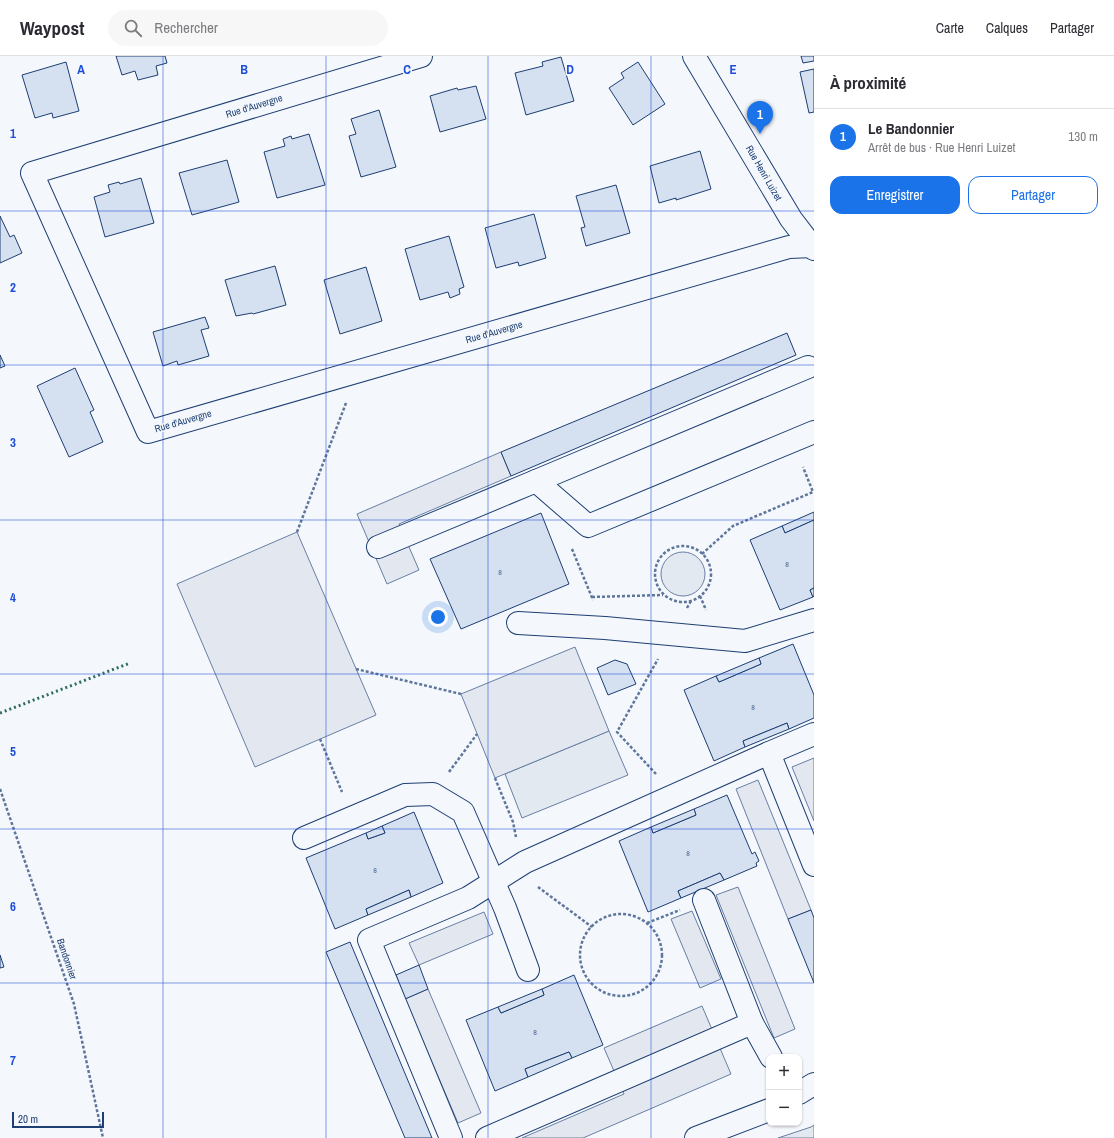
<!DOCTYPE html>
<html lang="fr">
<head>
<meta charset="utf-8">
<style>
  body { margin:0; font-family:"Archivo Narrow",sans-serif; background:#f7f7f7; color:#2b2b33 }
  .controls { position:absolute; right:12px; bottom:12px; display:grid; overflow:hidden; border-radius:8px; box-shadow:0 1px 3px #0004 }
  .controls button { width:36px; height:36px; display:grid; place-items:center; padding:0; border:0; border-bottom:1px solid #e1e1e2; background:#fff; color:#2b2b33; font:20px sans-serif }
  .scale { position:absolute; left:12px; bottom:10px; width:92px; box-sizing:border-box; padding-left:4px; border:2px solid #1d3f73; border-top:0; font-size:11px; line-height:14px; white-space:nowrap; color:#1d3f73; -webkit-text-stroke:3px #f4f7fb; paint-order:stroke }
  .you { position:absolute; left:438px; top:561px; width:14px; height:14px; margin:-10px; border:3px solid #fff; border-radius:50%; background:#1a73e8; box-shadow:0 0 0 6px #1a73e833 }
  .badge { display:grid; place-items:center; width:26px; height:26px; border-radius:50%; background:#1a73e8; color:#fff; font-size:13px; font-weight:700 }
  .pin { position:absolute; translate:-50% -33px; filter:drop-shadow(0 1px 2px #0008) }
  .pin::after { content:''; position:absolute; top:21px; width:14px; height:12px; background:inherit; clip-path:polygon(0 0,100% 0,50% 100%) }
  .list { margin:0; padding:0; list-style:none }
  h2 { display:flex; justify-content:space-between; align-items:center; height:52px; margin:0; padding:0 16px; font-size:17px }
  h2 small { font-size:13px; font-weight:400; color:#7c7c81 }
  .list li { display:grid; grid-template-columns:26px 1fr auto; gap:12px; align-items:center; box-sizing:border-box; height:56px; padding:0 16px; border-top:1px solid #e1e1e2 }
  .list b { display:block; font-size:15px; white-space:nowrap }
  .list p { margin:0; font-size:13px; white-space:nowrap; color:#7c7c81 }
  .list em { font-size:13px; font-style:normal; color:#7c7c81 }
  .actions { display:flex; gap:8px; padding:12px 16px }
  .actions a { flex:1; padding:9px 0; border:1px solid #1a73e8; border-radius:12px; text-align:center; font-size:14px; color:#1a73e8 }
  .actions .main { background:#1a73e8; color:#fff }
  .icon { flex:none; width:22px; height:22px; fill:none; stroke:currentColor; stroke-width:2; stroke-linecap:round; stroke-linejoin:round }
  .map { position:relative; flex:none; width:814px; height:1082px; overflow:hidden }
  header { display:flex; align-items:center; gap:24px; box-sizing:border-box; height:56px; padding:0 20px; background:#fff; border-bottom:1px solid #e1e1e2 }
  header strong { font-size:19px }
  nav { display:flex; gap:22px; margin-inline-start:auto; font-size:14px }
  .search { width:280px; height:36px; background:#f7f7f7; display:flex; align-items:center; gap:10px; box-sizing:border-box; padding:0 14px; border-radius:22px; color:#7c7c81; font-size:15px }
  main { display:flex }
  aside { flex:1; background:#fff }
  .map>svg:first-child { display:block }
</style>
</head>
<body>
<header>
<strong>Waypost</strong>
<div class="search"><svg class="icon" aria-label="search" viewBox="0 0 24 24"><circle cx="10" cy="10" r="6"/><path d="M15 15l6 6"/></svg>Rechercher</div>
<nav><a>Carte</a><a>Calques</a><a>Partager</a></nav>
</header>
<main>
<div class="map">
<svg width="814" height="1082" viewBox="0 0 814 1082">
  <rect width="100%" height="100%" fill="#f4f7fb"/>
  <!-- green -->
  <g fill="#e3e9f0" stroke="#687fa3">
    <circle cx="683" cy="518" r="22"/>
    <path d="M609,675l19,44 -106,43 -17,-44z"/>
    <path d="M814,1069v13h-36l33,-11z"/>
  </g>
  <!-- parking -->
  <g fill="#e3e8f0" stroke="#687fa3">
    <path d="M501,396l10,24 -112,48 20,46 -32,14 -30,-70z"/>
    <path d="M297,476l79,183 -121,52 -78,-183z"/>
    <path d="M575,591l34,84 -114,47 -34,-84z"/>
    <path d="M814,702v63l-22,-54z"/>
    <path d="M758,724l53,130 -23,9 -52,-130z"/>
    <path d="M738,831l57,142 -21,9 -58,-143z"/>
    <path d="M692,855l29,68 -21,9 -29,-69z"/>
    <path d="M484,856l9,22 -74,31 -10,-22z"/>
    <path d="M428,933l53,124 -23,10 -53,-124z"/>
    <path d="M702,950l29,68 -148,64h-61l102,-44 -20,-46z"/>
  </g>
  <!-- building -->
  <g fill="#d5e0f0" stroke="#1d3f73">
    <path d="M116,0h49l2,7 -11,3 2,9 -20,5 -3,-9 -13,4z"/>
    <path d="M801,0h13v5l-11,2z"/>
    <path d="M561,1l13,44 -48,14 -11,-42 28,-7 -1,-4z"/>
    <path d="M66,6l13,49 -26,7 -1,-5 -17,5 -13,-43z"/>
    <path d="M638,6l27,42 -32,21 -24,-37 15,-10 -3,-5z"/>
    <path d="M814,13v43l-5,1 -9,-41z"/>
    <path d="M476,30l10,33 -46,13 -10,-36 27,-8 1,2z"/>
    <path d="M379,54l17,57 -35,10 -12,-41 7,-2 -5,-15z"/>
    <path d="M309,78l16,51 -48,13 -13,-46 21,-6 -2,-7 8,-3 1,3z"/>
    <path d="M700,95l11,38 -35,11v-2l-17,5 -9,-37z"/>
    <path d="M227,104l12,42 -47,13 -13,-42z"/>
    <path d="M141,122l13,45 -49,14 -11,-40 16,-5 -2,-7 11,-3 1,2z"/>
    <path d="M616,129l14,48 -44,13 -5,-18 4,-1 -9,-31z"/>
    <path d="M534,158l12,44 -27,8 -1,-4 -22,6 -11,-40z"/>
    <path d="M0,160l10,21 4,-2 8,18 -22,10z"/>
    <path d="M449,180l15,51 -5,2 1,5 -10,4 -2,-6 -28,8 -15,-51z"/>
    <path d="M275,210l11,39 -33,9 -1,-1 -16,3 -11,-36z"/>
    <path d="M366,211l16,54 -42,13 -16,-54z"/>
    <path d="M205,261l4,11 -8,2 8,26 -31,9 -1,-4 -14,5 -10,-34z"/>
    <path d="M787,277l9,22 -285,121 -10,-24z"/>
    <path d="M0,299l5,11 -5,2z"/>
    <path d="M75,312l19,42 -4,2 13,30 -34,15 -32,-71z"/>
    <path d="M814,456v8l-29,13 -3,-7z"/>
    <path d="M541,457l28,71 -108,45 -31,-70z"/>
    <path d="M814,464v68l-4,2 3,7 -33,13 -30,-70 32,-14 3,7z"/>
    <path d="M814,532v8l-1,1 -3,-7z"/>
    <path d="M793,588l21,51v23l-25,11 -2,-6 -44,18 2,6 -31,14 -30,-71 32,-14 3,6 42,-18 -2,-6z"/>
    <path d="M759,602l2,6 -42,18 -3,-6z"/>
    <path d="M615,604l12,4 9,20 -28,11 -11,-27z"/>
    <path d="M787,667l2,6 -44,18 -2,-6z"/>
    <path d="M727,739l25,59 3,-2 4,9 -3,2 1,3 -33,14 -4,-7 -42,18 3,7 -33,14 -29,-71 32,-14 2,6 43,-18 -2,-6z"/>
    <path d="M694,753l2,6 -43,18 -2,-6z"/>
    <path d="M414,756l29,71 -32,14 -2,-7 -43,19 2,6 -33,14 -29,-71 60,-25 2,6 17,-6 -3,-7z"/>
    <path d="M382,770l3,7 -17,6 -2,-6z"/>
    <path d="M720,817l4,7 -43,18 -3,-7z"/>
    <path d="M409,834l2,7 -43,18 -2,-6z"/>
    <path d="M811,854l3,8v65l-26,-64z"/>
    <path d="M350,886l82,196h-27l-79,-186z"/>
    <path d="M0,899l4,12 -4,1z"/>
    <path d="M419,909l9,24 -23,10 -9,-24z"/>
    <path d="M574,919l29,70 -31,13 -3,-6 -44,17 3,8 -33,14 -29,-71 32,-13 3,6 43,-18 -2,-6z"/>
    <path d="M542,933l2,6 -43,18 -3,-6z"/>
    <path d="M569,996l3,6 -44,19 -3,-8z"/>
  </g>
  <g fill="none" stroke-linecap="round" stroke-linejoin="round">
    <defs>
      <g id="minor">
        <path d="M421,0l-389,117 116,259 641,-185 25,-1"/>
        <path d="M694,0l97,163 23,30"/>
        <path d="M536,425l272,-114"/>
        <path d="M378,491l158,-66 52,45 226,-94"/>
        <path d="M518,567l87,5 140,13 69,-21"/>
        <path d="M814,678l-45,19 45,112"/>
        <path d="M304,782l101,-43 28,-1 30,18 42,96 23,62"/>
        <path d="M704,844l48,123 19,34"/>
        <path d="M799,1037l15,-9"/>
        <path d="M451,1082l-82,-198 99,-42 57,-36 244,-109"/>
        <path d="M487,1082l265,-115"/>
        <path d="M696,1082l73,-28"/>
      </g>
    </defs>
    <!-- minor casing -->
    <use href="#minor" stroke="#1d3f73" stroke-width="24"/>
    <!-- path -->
    <g stroke="#5e769c" stroke-width="2.5" stroke-dasharray="3 2" stroke-linecap="butt">
      <path d="M297,476l49,-129"/>
      <circle cx="683" cy="518" r="28"/>
      <path d="M572,493l21,51"/>
      <path d="M702,498l31,-28 80,-34 -10,-25"/>
      <path d="M700,540l6,14"/>
      <path d="M592,541l71,-2"/>
      <path d="M687,552l4,-7"/>
      <path d="M356,613l105,25"/>
      <path d="M320,683l22,53"/>
      <path d="M449,716l28,-38"/>
      <path d="M656,718l-39,-42 41,-73"/>
      <path d="M495,722l18,44 3,15"/>
      <path d="M0,733l74,215 29,134"/>
      <path d="M538,831l54,40"/>
      <circle cx="621" cy="899" r="41"/>
      <path d="M647,867l33,-13"/>
    </g>
    <!-- minor -->
    <use href="#minor" stroke="#f4f7fb" stroke-width="22"/>
    <!-- hedge -->
    <path stroke="#2c6c60" stroke-width="3" stroke-dasharray="2 3" stroke-linecap="butt" d="M0,657l130,-50"/>
  </g>
  <!-- grid -->
  <path fill="none" stroke="#1d4ed8" stroke-width="1" stroke-opacity="0.55" d="M163,0v1082M326,0v1082M488,0v1082M651,0v1082M0,155h814M0,309h814M0,464h814M0,618h814M0,773h814M0,927h814"/>
  <g text-anchor="middle" dominant-baseline="central" stroke-width="3" stroke-linejoin="round" paint-order="stroke">
    <!-- number labels -->
    <g font-size="8" fill="#4b6792">
      <text x="787" y="508">8</text>
      <text x="500" y="516">8</text>
      <text x="753" y="651">8</text>
      <text x="688" y="797">8</text>
      <text x="375" y="814">8</text>
      <text x="535" y="976">8</text>
    </g>
    <!-- street labels -->
    <g font-size="10" fill="#1d3f73" stroke="#f4f7fb">
      <text transform="translate(254 50) rotate(-17)">Rue d'Auvergne</text>
      <text transform="translate(764 117) rotate(60)">Rue Henri Luizet</text>
      <text transform="translate(494 276) rotate(-16)">Rue d'Auvergne</text>
      <text transform="translate(183 365) rotate(-16)">Rue d'Auvergne</text>
      <text transform="translate(67 903) rotate(71)">Bandonnier</text>
    </g>
  </g>
  <g font-size="13" text-anchor="middle" font-weight="bold" fill="#1d4ed8" stroke="#f4f7fb" stroke-width="3" stroke-linejoin="round" paint-order="stroke">
    <text x="81" y="18">A</text>
    <text x="244" y="18">B</text>
    <text x="407" y="18">C</text>
    <text x="570" y="18">D</text>
    <text x="733" y="18">E</text>
    <text x="13" y="82">1</text>
    <text x="13" y="236">2</text>
    <text x="13" y="391">3</text>
    <text x="13" y="546">4</text>
    <text x="13" y="700">5</text>
    <text x="13" y="855">6</text>
    <text x="13" y="1009">7</text>
  </g>
</svg>
<div class="controls">
<button>+</button>
<button>−</button>
</div>
<div class="scale">20 m</div>
<div class="you"></div>
<div class="pin badge" style="left:760px;top:78px">1</div>
</div>
<aside>
<h2>À proximité<small></small></h2>
<ul class="list">
<li><span class="badge">1</span><div><b>Le Bandonnier</b><p>Arrêt de bus · Rue Henri Luizet</p></div><em>130 m</em></li>
</ul>
<div class="actions"><a class="main">Enregistrer</a><a>Partager</a></div>
</aside>
</main>
</body>
</html>
